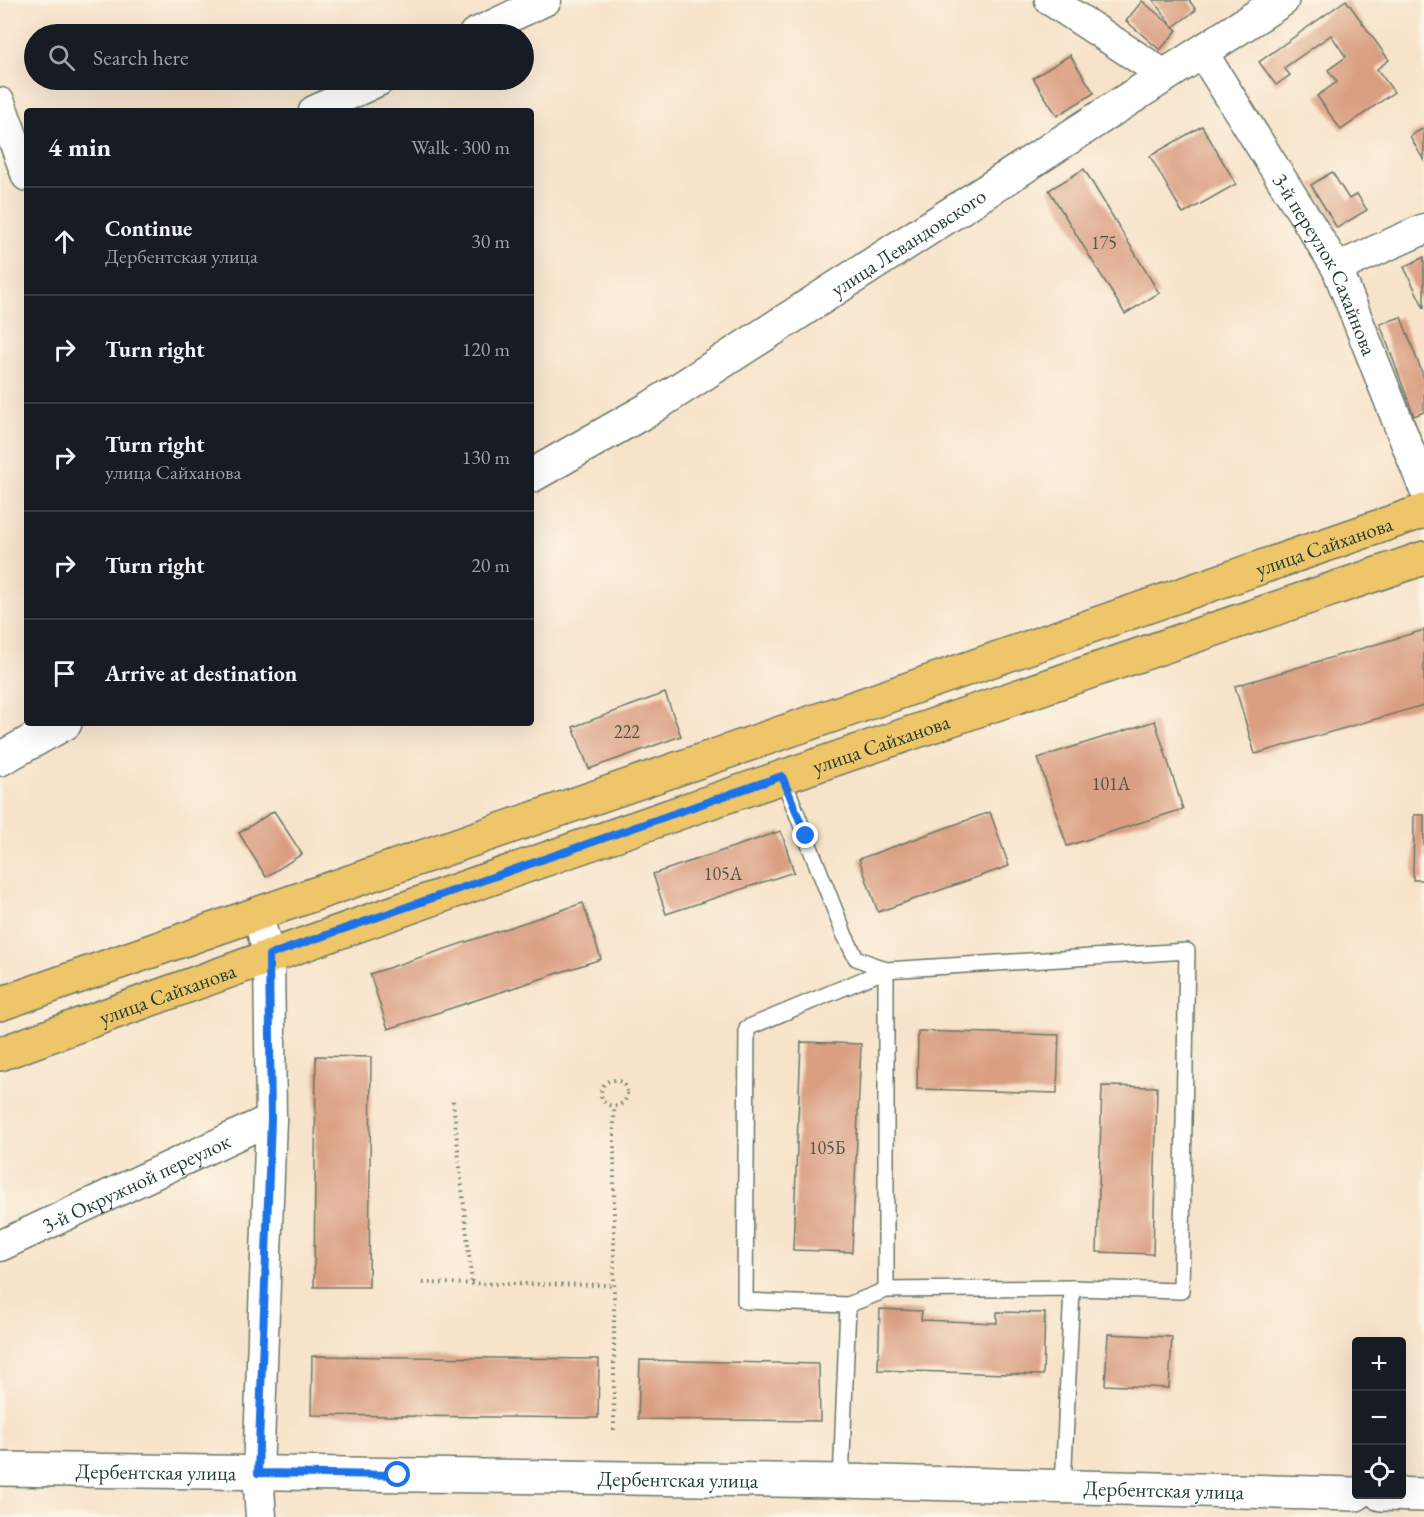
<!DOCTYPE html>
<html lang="en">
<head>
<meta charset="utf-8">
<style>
  body { margin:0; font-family:"EB Garamond",serif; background:#20242c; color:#f1f3f6 }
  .controls { position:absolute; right:18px; bottom:18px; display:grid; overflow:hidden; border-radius:6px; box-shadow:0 6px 24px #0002 }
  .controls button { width:54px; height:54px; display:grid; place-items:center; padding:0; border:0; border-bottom:2px solid #363941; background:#171b24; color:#f1f3f6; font:30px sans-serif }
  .stop { position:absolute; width:18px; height:18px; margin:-14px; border:4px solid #1a73e8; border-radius:50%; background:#fff }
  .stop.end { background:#1a73e8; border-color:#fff; box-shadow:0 2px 6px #0008 }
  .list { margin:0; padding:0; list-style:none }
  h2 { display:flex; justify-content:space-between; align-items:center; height:78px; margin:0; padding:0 24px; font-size:26px }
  h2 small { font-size:20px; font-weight:400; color:#9ea1a6 }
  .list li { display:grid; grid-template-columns:39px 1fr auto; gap:18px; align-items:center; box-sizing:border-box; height:108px; padding:0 24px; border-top:2px solid #363941 }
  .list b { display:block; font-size:22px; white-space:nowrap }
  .list p { margin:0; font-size:20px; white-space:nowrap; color:#9ea1a6 }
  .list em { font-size:20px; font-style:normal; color:#9ea1a6 }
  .icon { flex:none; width:33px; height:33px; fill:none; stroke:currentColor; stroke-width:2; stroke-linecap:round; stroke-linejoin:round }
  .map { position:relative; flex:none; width:1424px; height:1517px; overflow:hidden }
  .search { position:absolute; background:#171b24; box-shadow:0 6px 24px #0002; left:24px; top:24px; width:510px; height:66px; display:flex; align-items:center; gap:15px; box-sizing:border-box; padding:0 21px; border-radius:33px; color:#9ea1a6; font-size:22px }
  .panel { position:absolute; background:#171b24; box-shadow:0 6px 24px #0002; left:24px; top:108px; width:510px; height:618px; border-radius:6px }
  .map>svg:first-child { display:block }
</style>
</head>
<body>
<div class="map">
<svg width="1424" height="1517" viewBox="0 0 1424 1517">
  <rect width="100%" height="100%" fill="#fcf5e5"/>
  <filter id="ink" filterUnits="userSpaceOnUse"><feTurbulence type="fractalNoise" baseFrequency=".0167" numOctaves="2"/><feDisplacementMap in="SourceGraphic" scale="12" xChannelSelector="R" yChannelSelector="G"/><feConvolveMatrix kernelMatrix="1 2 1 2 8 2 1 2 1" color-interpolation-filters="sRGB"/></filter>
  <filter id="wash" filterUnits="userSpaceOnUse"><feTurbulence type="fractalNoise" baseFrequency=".008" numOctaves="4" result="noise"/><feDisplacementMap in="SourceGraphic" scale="24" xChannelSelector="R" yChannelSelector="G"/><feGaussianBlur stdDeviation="1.35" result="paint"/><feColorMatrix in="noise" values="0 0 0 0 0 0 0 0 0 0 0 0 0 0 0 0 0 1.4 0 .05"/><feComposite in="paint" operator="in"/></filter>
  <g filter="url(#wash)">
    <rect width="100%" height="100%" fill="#f7e3ca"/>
    <g id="blocks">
      <!-- building -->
      <g fill="#da9f82">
        <path d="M1153,0h36l7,10 -23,17z"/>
        <path d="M1346,0l43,60 -12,9 17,23 -53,38 -24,-34 20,-14 -9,-12 18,-13 -15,-22 -47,33 6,7 -14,10 -17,-23z"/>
        <path d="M1142,1l35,29 -17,20 -34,-29z"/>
        <path d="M1070,55l24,38 -37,23 -24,-38z"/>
        <path d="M1202,126l34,58 -53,30 -33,-58z"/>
        <path d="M1424,128v33l-14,-25z"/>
        <path d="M1084,169l75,124 -34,21 -76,-124z"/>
        <path d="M1332,172l17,27 8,-5 10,16 -30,18 -26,-43z"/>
        <path d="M1424,257v51l-20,-41z"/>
        <path d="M1401,317l23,61v34l-10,4 -34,-92z"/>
        <path d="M1424,630v75l-169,49 -20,-68z"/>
        <path d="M665,693l16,43 -92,33 -16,-42z"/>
        <path d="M1155,721l28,88 -116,37 -29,-88z"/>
        <path d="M274,811l28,43 -36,23 -27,-44z"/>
        <path d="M990,812l19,54 -131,46 -19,-53z"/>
        <path d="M1414,815h10v65h-11z"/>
        <path d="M781,831l13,41 -128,42 -13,-40z"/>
        <path d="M583,903l18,56 -213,70 -18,-55z"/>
        <path d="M918,1031l141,4 -2,58 -140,-4z"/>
        <path d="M801,1042l60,2 -9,208 -59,-2z"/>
        <path d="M316,1056l55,1 -2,230h-55z"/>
        <path d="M1102,1086l55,1 -4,167 -56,-2z"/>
        <path d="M880,1309l42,2 -1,9 76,3v-11l48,1 -2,62 -165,-5z"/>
        <path d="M1108,1334l64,3 -3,51 -64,-3z"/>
        <path d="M312,1356l287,3 -1,59 -287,-3z"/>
        <path d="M640,1360l179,4 1,57 -182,-2z"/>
      </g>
    </g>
  </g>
  <g filter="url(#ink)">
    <use href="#blocks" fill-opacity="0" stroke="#6b7768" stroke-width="1.5"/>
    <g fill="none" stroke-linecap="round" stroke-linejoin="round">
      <defs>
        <g id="service">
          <path d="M782,776l63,160 11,22 30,12 301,-19 -6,340 -109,-3 -186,2 -38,15 -7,176"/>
          <path d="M848,1305l-103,-4 2,-273 139,-58v320"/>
          <path d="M1063,1487l9,-199"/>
        </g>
        <g id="minor">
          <path d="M1050,0l116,76"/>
          <path d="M474,34l72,-34"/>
          <path id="s1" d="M1202,52l135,216 87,220"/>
          <path d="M0,103l27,73"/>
          <path d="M314,111l66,-31"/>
          <path d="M1337,268l87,-39"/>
          <path d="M257,914l12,41 2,164 -13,354 3,44"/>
          <path id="s2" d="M0,1246l271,-127"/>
        </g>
        <g id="tertiary">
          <path id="s3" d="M531,476l118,-67 633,-409"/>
          <path d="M0,759l65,-36"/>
          <path id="s4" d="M0,1469l841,12 515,13"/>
          <path d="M1381,1494l43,1"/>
        </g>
        <g id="primary">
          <path id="s5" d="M0,1004l257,-90 1167,-403"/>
          <path id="s6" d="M0,1054c472,-173 948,-334 1424,-496"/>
        </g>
      </defs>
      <!-- service casing -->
      <use href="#service" stroke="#6b7768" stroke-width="18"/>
      <!-- minor casing -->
      <use href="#minor" stroke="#6b7768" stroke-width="33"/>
      <!-- tertiary casing -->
      <use href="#tertiary" stroke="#6b7768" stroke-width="36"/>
      <!-- primary casing -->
      <use href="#primary" stroke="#6b7768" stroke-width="36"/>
      <!-- path -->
      <g stroke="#6b7768" stroke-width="4" stroke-dasharray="1.5 4.5" stroke-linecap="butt">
        <circle cx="614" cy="1093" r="13"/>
        <path d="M453,1101l19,183"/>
        <path d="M423,1283l191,2"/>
        <path d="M614,1430v-324"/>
      </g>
      <!-- service -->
      <use href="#service" stroke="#fff" stroke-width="15"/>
      <!-- minor -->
      <use href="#minor" stroke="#fff" stroke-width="30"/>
      <!-- tertiary -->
      <use href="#tertiary" stroke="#fff" stroke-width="33"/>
      <!-- primary -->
      <use href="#primary" stroke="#eec569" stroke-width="33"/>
    </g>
  </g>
  <g fill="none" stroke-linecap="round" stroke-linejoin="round" filter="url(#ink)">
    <!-- route -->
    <path stroke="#1a73e8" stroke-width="8" d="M398,1475l-140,-2 13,-354 -2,-164 513,-179 24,60"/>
  </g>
  <g text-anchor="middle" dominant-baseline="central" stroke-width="6" stroke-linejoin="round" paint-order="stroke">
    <!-- number labels -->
    <g font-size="18" fill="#4e5648">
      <text x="1104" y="242">175</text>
      <text x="627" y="731">222</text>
      <text x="1111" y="783">101А</text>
      <text x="723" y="873">105А</text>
      <text x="827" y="1147">105Б</text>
    </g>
    <!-- street labels -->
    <g font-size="21" fill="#1f3d34" stroke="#fcf5e5">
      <text stroke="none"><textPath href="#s3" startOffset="444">улица Левандовского</textPath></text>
      <text stroke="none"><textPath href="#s1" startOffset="246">3-й переулок Сахайнова</textPath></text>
      <text stroke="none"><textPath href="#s5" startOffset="1401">улица Сайханова</textPath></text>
      <text stroke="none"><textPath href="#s6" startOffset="934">улица Сайханова</textPath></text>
      <text stroke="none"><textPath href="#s6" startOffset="178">улица Сайханова</textPath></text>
      <text stroke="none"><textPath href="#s2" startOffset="150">3-й Окружной переулок</textPath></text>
      <text stroke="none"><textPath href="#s4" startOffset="156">Дербентская улица</textPath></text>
      <text stroke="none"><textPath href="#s4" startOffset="678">Дербентская улица</textPath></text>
      <text stroke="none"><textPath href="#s4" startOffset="1164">Дербентская улица</textPath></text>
    </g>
  </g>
</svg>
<div class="controls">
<button>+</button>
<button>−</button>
<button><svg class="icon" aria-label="locate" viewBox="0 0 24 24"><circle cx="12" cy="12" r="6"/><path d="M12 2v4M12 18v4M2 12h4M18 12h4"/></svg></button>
</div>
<div class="stop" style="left:398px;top:1475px"></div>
<div class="stop end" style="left:806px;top:836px"></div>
<div class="search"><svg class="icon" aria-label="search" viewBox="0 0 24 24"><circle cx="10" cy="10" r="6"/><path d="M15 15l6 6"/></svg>Search here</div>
<section class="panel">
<h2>4 min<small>Walk · 300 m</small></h2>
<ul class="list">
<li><svg class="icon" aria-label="ahead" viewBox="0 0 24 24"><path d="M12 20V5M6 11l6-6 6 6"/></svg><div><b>Continue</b><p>Дербентская улица</p></div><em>30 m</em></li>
<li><svg class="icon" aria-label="right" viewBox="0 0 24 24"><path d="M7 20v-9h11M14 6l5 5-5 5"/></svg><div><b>Turn right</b></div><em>120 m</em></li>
<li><svg class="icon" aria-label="right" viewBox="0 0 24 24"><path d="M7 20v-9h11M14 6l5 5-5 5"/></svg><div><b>Turn right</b><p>улица Сайханова</p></div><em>130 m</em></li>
<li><svg class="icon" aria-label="right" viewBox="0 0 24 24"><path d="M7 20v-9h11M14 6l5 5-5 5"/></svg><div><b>Turn right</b></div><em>20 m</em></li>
<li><svg class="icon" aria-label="arrive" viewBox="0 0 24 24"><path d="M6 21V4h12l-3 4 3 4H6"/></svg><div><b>Arrive at destination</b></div></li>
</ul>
</section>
</div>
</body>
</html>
